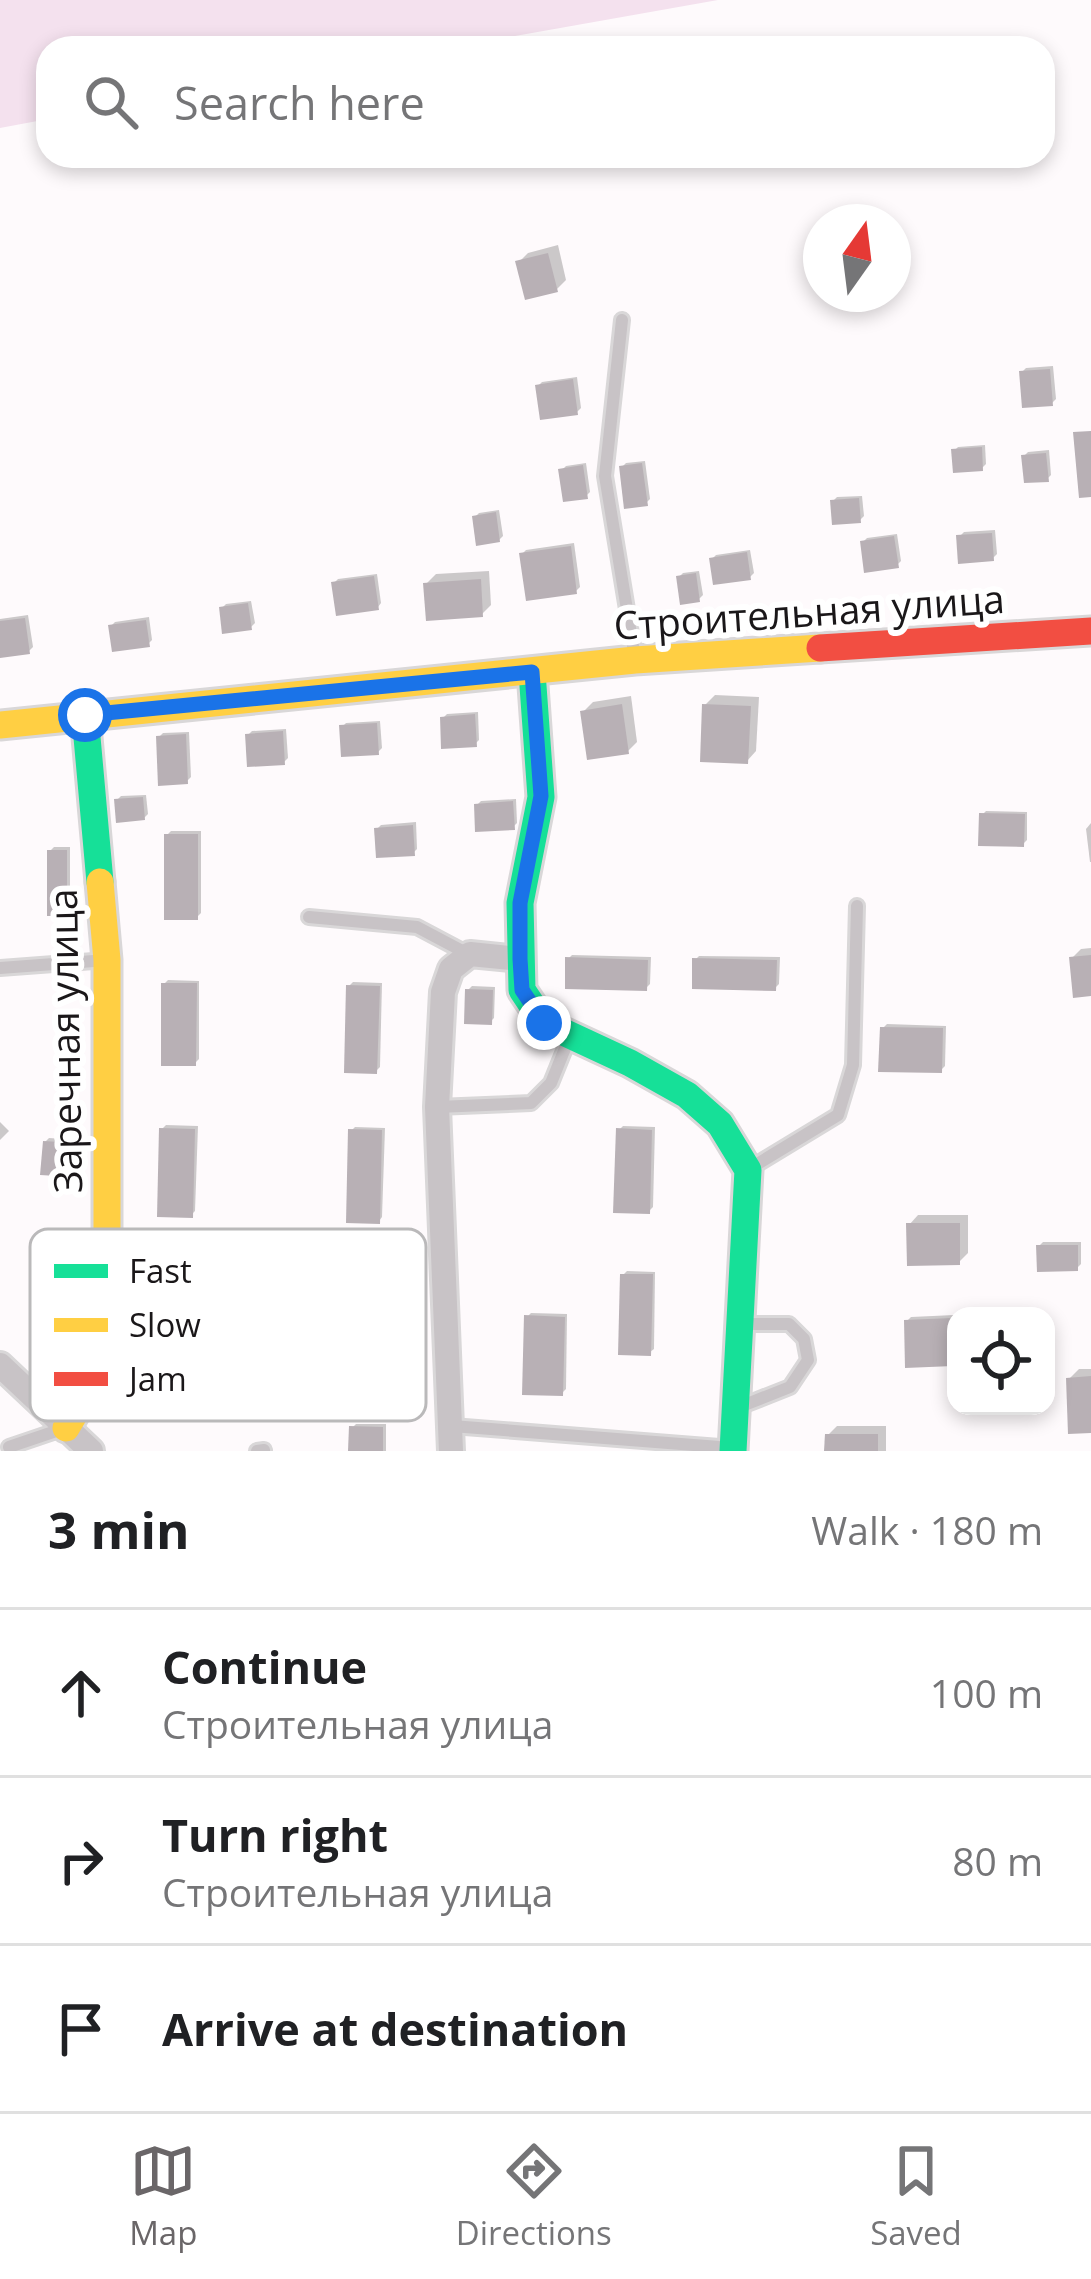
<!DOCTYPE html>
<html lang="en">
<head>
<meta charset="utf-8">
<style>
  body { margin:0; font-family:"Open Sans",sans-serif; background:#f2f2f2; color:#202124 }
  .controls { position:absolute; right:36px; bottom:36px; display:grid; overflow:hidden; border-radius:24px; box-shadow:0 6px 18px #0003 }
  .controls button { width:108px; height:108px; display:grid; place-items:center; padding:0; border:0; border-bottom:3px solid #e0e0e0; background:#fff; color:#202124; font:60px sans-serif }
  .compass { position:absolute; left:803px; top:204px; width:108px; height:108px; border-radius:50%; background:#fff; box-shadow:0 6px 18px #0003; rotate:14deg }
  .stop { position:absolute; width:36px; height:36px; margin:-27px; border:9px solid #1a73e8; border-radius:50%; background:#fff }
  .stop.end { background:#1a73e8; border-color:#fff; box-shadow:0 3px 12px #0008 }
  .list { margin:0; padding:0; list-style:none }
  h2 { display:flex; justify-content:space-between; align-items:center; height:156px; margin:0; padding:0 48px; font-size:51px }
  h2 small { font-size:39px; font-weight:400; color:#757577 }
  .list li { display:grid; grid-template-columns:78px 1fr auto; gap:36px; align-items:center; box-sizing:border-box; height:168px; padding:0 48px; border-top:3px solid #e0e0e0 }
  .list b { display:block; font-size:45px; white-space:nowrap }
  .list p { margin:0; font-size:39px; white-space:nowrap; color:#757577 }
  .list em { font-size:39px; font-style:normal; color:#757577 }
  .icon { flex:none; width:66px; height:66px; fill:none; stroke:currentColor; stroke-width:2; stroke-linecap:round; stroke-linejoin:round }
  .map { position:relative; flex:none; width:1091px; height:1451px; overflow:hidden }
  .search { position:absolute; background:#fff; box-shadow:0 6px 18px #0003; left:36px; right:36px; top:36px; height:132px; display:flex; align-items:center; gap:30px; box-sizing:border-box; padding:0 42px; border-radius:36px; color:#757577; font-size:45px }
  .sheet { height:660px; background:#fff }
  nav { display:flex; justify-content:space-around; align-items:center; box-sizing:border-box; height:168px; border-top:3px solid #e0e0e0; background:#fff; font-size:33px; color:#757577 }
  nav a { display:grid; justify-items:center; gap:6px }
  nav .on { color:#6a6668 }
  .map>svg:first-child { display:block }
</style>
</head>
<body>
<div class="map">
<svg width="1091" height="1451" viewBox="0 0 1091 1451">
  <rect width="100%" height="100%" fill="#fefafc"/>
  <!-- green -->
  <path fill="#f4e1ee" d="M0,0h718l-270,48h-400v71l-48,9z"/>
  <!-- shadow -->
  <g fill="#0003">
    <path d="M558,245l8,35 -9,9 -38,-27 9,-9z"/>
    <path d="M1053,366l3,33 -4,4 -30,-31 4,-4z"/>
    <path d="M577,377l4,31 -4,4 -39,-26 4,-4z"/>
    <path d="M985,445l1,19 -4,4 -28,-17 4,-4z"/>
    <path d="M1049,450l2,25 -4,4 -23,-23 4,-4z"/>
    <path d="M645,461l5,38 -4,4 -24,-36 4,-4z"/>
    <path d="M586,463l4,29 -4,4 -24,-26 4,-4z"/>
    <path d="M862,496l2,20 -4,4 -27,-19 4,-4z"/>
    <path d="M499,510l4,26 -4,4 -24,-23 4,-4z"/>
    <path d="M995,530l2,24 -4,4 -33,-22 4,-4z"/>
    <path d="M897,534l4,27 -4,4 -34,-23 4,-4z"/>
    <path d="M574,543l6,44 -4,4 -54,-37 4,-4z"/>
    <path d="M750,550l4,23 -4,4 -38,-18 4,-4z"/>
    <path d="M489,571l2,34 -9,9 -56,-30 10,-10z"/>
    <path d="M699,571l4,24 -4,4 -20,-22 4,-4z"/>
    <path d="M377,574l4,29 -3,4 -44,-24 4,-4z"/>
    <path d="M251,601l4,22 -4,4 -29,-19 4,-4z"/>
    <path d="M28,615l5,32 -4,4 -29,4v-36z"/>
    <path d="M149,617l3,23 -4,4 -37,-18 4,-4z"/>
    <path d="M715,695l44,2 -3,54 -9,10 -42,-56z"/>
    <path d="M631,696l6,46 -9,9 -45,-39 10,-10z"/>
    <path d="M478,712l1,28 -4,4 -32,-26 4,-4z"/>
    <path d="M380,721l2,27 -4,4 -36,-25 4,-4z"/>
    <path d="M286,729l2,29 -4,4 -36,-27 4,-4z"/>
    <path d="M189,732l2,45 -4,4 -28,-44 4,-4z"/>
    <path d="M146,795l2,19 -4,4 -27,-18 4,-4z"/>
    <path d="M516,799l1,24 -4,4 -36,-22 4,-4z"/>
    <path d="M986,811l41,1v28l-4,4 -41,-29z"/>
    <path d="M416,822l1,27 -4,4 -36,-24 4,-4z"/>
    <path d="M1091,823v39h-1l-4,-33z"/>
    <path d="M171,831h30v82l-4,4 -30,-82z"/>
    <path d="M54,847h16v62l-4,4 -16,-62z"/>
    <path d="M1091,948v45l-19,-35 9,-9z"/>
    <path d="M572,955l79,2 -1,27 -4,4 -78,-29z"/>
    <path d="M699,956l81,1 -1,27 -4,4 -80,-28z"/>
    <path d="M168,980l31,1v78l-4,4 -31,-79z"/>
    <path d="M353,982l29,1 -2,84 -4,4 -27,-85z"/>
    <path d="M472,986l23,1 -1,31 -4,4 -22,-32z"/>
    <path d="M887,1024l59,2 -1,40 -4,4 -58,-42z"/>
    <path d="M0,1122l9,9 -9,9z"/>
    <path d="M166,1125l32,1 -3,85 -4,4 -29,-86z"/>
    <path d="M623,1126l32,1 -2,80 -4,4 -30,-81z"/>
    <path d="M355,1127l30,1 -3,89 -3,4 -28,-90z"/>
    <path d="M49,1138l14,1 -3,30 -4,4 -11,-31z"/>
    <path d="M918,1215h50v38l-9,9 -50,-37z"/>
    <path d="M1043,1242h38v22l-4,4 -38,-22z"/>
    <path d="M627,1271l28,1 -1,77 -4,3 -27,-77z"/>
    <path d="M531,1313l36,1 -1,75 -4,4 -35,-76z"/>
    <path d="M954,1315l2,44 -4,4 -45,-42 4,-4z"/>
    <path d="M1079,1369h12v61l-22,-51z"/>
    <path d="M356,1424h30v27h-35l1,-23z"/>
    <path d="M837,1426h49v25h-59l1,-16z"/>
  </g>
  <!-- building -->
  <g fill="#b8b0b5">
    <path d="M548,253l10,39 -33,8 -10,-39z"/>
    <path d="M1050,369l3,37 -31,2 -3,-37z"/>
    <path d="M573,379l5,36 -38,5 -5,-35z"/>
    <path d="M1091,431v66l-12,1 -6,-66z"/>
    <path d="M982,447l1,24 -30,2 -2,-24z"/>
    <path d="M1046,453l3,29 -25,1 -3,-28z"/>
    <path d="M642,463l6,43 -24,3 -5,-43z"/>
    <path d="M583,465l5,34 -25,3 -5,-33z"/>
    <path d="M859,498l2,25 -29,2 -2,-25z"/>
    <path d="M496,512l4,30 -24,4 -4,-30z"/>
    <path d="M992,533l2,28 -36,3 -2,-29z"/>
    <path d="M894,536l5,32 -35,5 -4,-32z"/>
    <path d="M571,546l6,48 -51,7 -7,-48z"/>
    <path d="M747,552l4,28 -38,5 -4,-27z"/>
    <path d="M696,573l4,29 -20,3 -4,-29z"/>
    <path d="M374,576l5,34 -43,6 -5,-34z"/>
    <path d="M481,579l2,38 -57,4 -3,-38z"/>
    <path d="M248,603l4,27 -30,4 -3,-27z"/>
    <path d="M25,618l5,36 -30,4v-37z"/>
    <path d="M146,620l4,27 -38,5 -4,-27z"/>
    <path d="M622,704l7,50 -42,6 -7,-49z"/>
    <path d="M702,704l49,2 -3,58 -48,-2z"/>
    <path d="M475,714l2,33 -36,2 -1,-32z"/>
    <path d="M377,723l2,32 -38,2 -2,-32z"/>
    <path d="M283,731l2,34 -38,2 -2,-33z"/>
    <path d="M186,734l2,50 -30,2 -2,-50z"/>
    <path d="M143,797l2,23 -29,3 -2,-24z"/>
    <path d="M513,801l2,29 -40,2 -1,-28z"/>
    <path d="M979,813l46,1 -1,33 -46,-1z"/>
    <path d="M413,825l2,31 -39,2 -2,-30z"/>
    <rect x="164" y="834" width="34" height="86"/>
    <rect x="47" y="850" width="20" height="66"/>
    <path d="M1091,955v41l-18,2 -4,-41z"/>
    <path d="M565,957l83,3 -1,31 -82,-2z"/>
    <path d="M692,958l85,2 -1,31 -84,-2z"/>
    <path d="M161,983h36l-1,83h-35z"/>
    <path d="M346,985l34,1 -3,88 -33,-1z"/>
    <path d="M465,989l28,1 -1,35 -28,-1z"/>
    <path d="M880,1027l63,1 -1,45 -64,-1z"/>
    <path d="M159,1128l36,1 -2,89 -36,-1z"/>
    <path d="M616,1128l36,2 -2,84 -37,-1z"/>
    <path d="M348,1129l34,1 -2,94 -34,-1z"/>
    <path d="M43,1141l17,1 -3,34 -17,-1z"/>
    <path d="M906,1223h54v42l-53,1z"/>
    <path d="M1036,1245h42v26l-41,1z"/>
    <path d="M620,1274h33l-2,82 -33,-1z"/>
    <path d="M524,1315l41,2 -2,79 -41,-1z"/>
    <path d="M952,1318l1,48 -48,2 -1,-48z"/>
    <path d="M1091,1376v57l-23,1 -2,-56z"/>
    <path d="M349,1426l34,1v24h-35z"/>
    <path d="M825,1434h53v17h-54z"/>
  </g>
  <g fill="none" stroke-linecap="round" stroke-linejoin="round">
    <defs>
      <g id="lane">
        <path d="M622,320l-17,156 30,182"/>
        <path d="M309,917l108,10 51,27"/>
        <path d="M0,968l107,-8"/>
        <path d="M437,1107l94,-4 20,-20 17,-42"/>
        <path d="M749,1169l89,-54 15,-50 4,-159"/>
        <path d="M742,1406l48,-19 18,-27 -4,-21 -15,-15h-45"/>
        <path d="M452,1426l280,22"/>
        <path d="M9,1447l56,-19"/>
        <path d="M257,1451l7,-1"/>
      </g>
      <g id="street">
        <path d="M0,1365l91,86"/>
        <path d="M451,1451l-14,-344 6,-115 8,-23 19,-15 50,5"/>
      </g>
      <g id="fast">
        <path d="M532,672l9,125 -21,106 2,87 22,33 86,40 57,32 33,29 28,46 -15,281"/>
        <path d="M85,715l15,167"/>
      </g>
      <g id="slow">
        <path d="M0,725l635,-65 185,-12"/>
        <path d="M66,1428l41,-69v-399l-7,-78"/>
      </g>
      <path id="jam" d="M820,648l271,-17"/>
    </defs>
    <!-- lane casing -->
    <use href="#lane" stroke="#d9d7d8" stroke-width="18"/>
    <!-- street casing -->
    <use href="#street" stroke="#d9d7d8" stroke-width="30"/>
    <!-- fast casing -->
    <use href="#fast" stroke="#d9d7d8" stroke-width="33"/>
    <!-- slow casing -->
    <use href="#slow" stroke="#d9d7d8" stroke-width="33"/>
    <!-- jam casing -->
    <use href="#jam" stroke="#d9d7d8" stroke-width="33"/>
    <!-- lane -->
    <use href="#lane" stroke="#c8c3c6" stroke-width="12"/>
    <!-- street -->
    <use href="#street" stroke="#c8c3c6" stroke-width="24"/>
    <!-- fast -->
    <use href="#fast" stroke="#16e098" stroke-width="27"/>
    <!-- slow -->
    <use href="#slow" stroke="#ffcf43" stroke-width="27"/>
    <!-- jam -->
    <use href="#jam" stroke="#f24e42" stroke-width="27"/>
  </g>
  <g fill="none" stroke-linecap="round" stroke-linejoin="round">
    <!-- route -->
    <path stroke="#1a73e8" stroke-width="15" d="M85,715l447,-43 9,124 -21,107v56l2,31 22,33"/>
  </g>
  <g text-anchor="middle" dominant-baseline="central" stroke-width="12" stroke-linejoin="round" paint-order="stroke">
    <!-- street labels -->
    <g font-size="39" fill="#1a1719" stroke="#fff">
      <text transform="translate(809 611) rotate(-4)">Строительная улица</text>
      <text transform="translate(64 1041) rotate(-91)">Заречная улица</text>
    </g>
  </g>
  <!-- legend -->
  <rect x="30" y="1229" width="396" height="192" rx="18" fill="#fff" stroke="#bab9ba" stroke-width="3"/>
  <rect x="54" y="1264" width="54" height="14" fill="#16e098"/>
  <rect x="54" y="1318" width="54" height="14" fill="#ffcf43"/>
  <rect x="54" y="1372" width="54" height="14" fill="#f24e42"/>
  <g font-size="33" fill="#1a1719">
    <text x="129" y="1283">Fast</text>
    <text x="129" y="1337">Slow</text>
    <text x="129" y="1391">Jam</text>
  </g>
</svg>
<div class="controls">
<button><svg class="icon" aria-label="locate" viewBox="0 0 24 24"><circle cx="12" cy="12" r="6"/><path d="M12 2v4M12 18v4M2 12h4M18 12h4"/></svg></button>
</div>
<svg class="compass" viewBox="-18 -18 36 36"><path d="M0-13l5 13h-10z" fill="#e53935"/><path d="M0 13l5-13h-10z" fill="#757577"/></svg>
<div class="stop" style="left:85px;top:715px"></div>
<div class="stop end" style="left:544px;top:1023px"></div>
<div class="search"><svg class="icon" aria-label="search" viewBox="0 0 24 24"><circle cx="10" cy="10" r="6"/><path d="M15 15l6 6"/></svg>Search here</div>
</div>
<section class="sheet">
<h2>3 min<small>Walk · 180 m</small></h2>
<ul class="list">
<li><svg class="icon" aria-label="ahead" viewBox="0 0 24 24"><path d="M12 20V5M6 11l6-6 6 6"/></svg><div><b>Continue</b><p>Строительная улица</p></div><em>100 m</em></li>
<li><svg class="icon" aria-label="right" viewBox="0 0 24 24"><path d="M7 20v-9h11M14 6l5 5-5 5"/></svg><div><b>Turn right</b><p>Строительная улица</p></div><em>80 m</em></li>
<li><svg class="icon" aria-label="arrive" viewBox="0 0 24 24"><path d="M6 21V4h12l-3 4 3 4H6"/></svg><div><b>Arrive at destination</b></div></li>
</ul>
</section>
<nav>
<a class="on"><svg class="icon" aria-label="map" viewBox="0 0 24 24"><path d="M3 6l6-2 6 2 6-2v14l-6 2-6-2-6 2zM9 4v14M15 6v14"/></svg>Map</a>
<a><svg class="icon" aria-label="directions" viewBox="0 0 24 24"><path d="M12 3l9 9-9 9-9-9zM9 14v-3h6M13 9l2 2-2 2"/></svg>Directions</a>
<a><svg class="icon" aria-label="saved" viewBox="0 0 24 24"><path d="M7 4h10v16l-5-4-5 4z"/></svg>Saved</a>
</nav>
</body>
</html>
